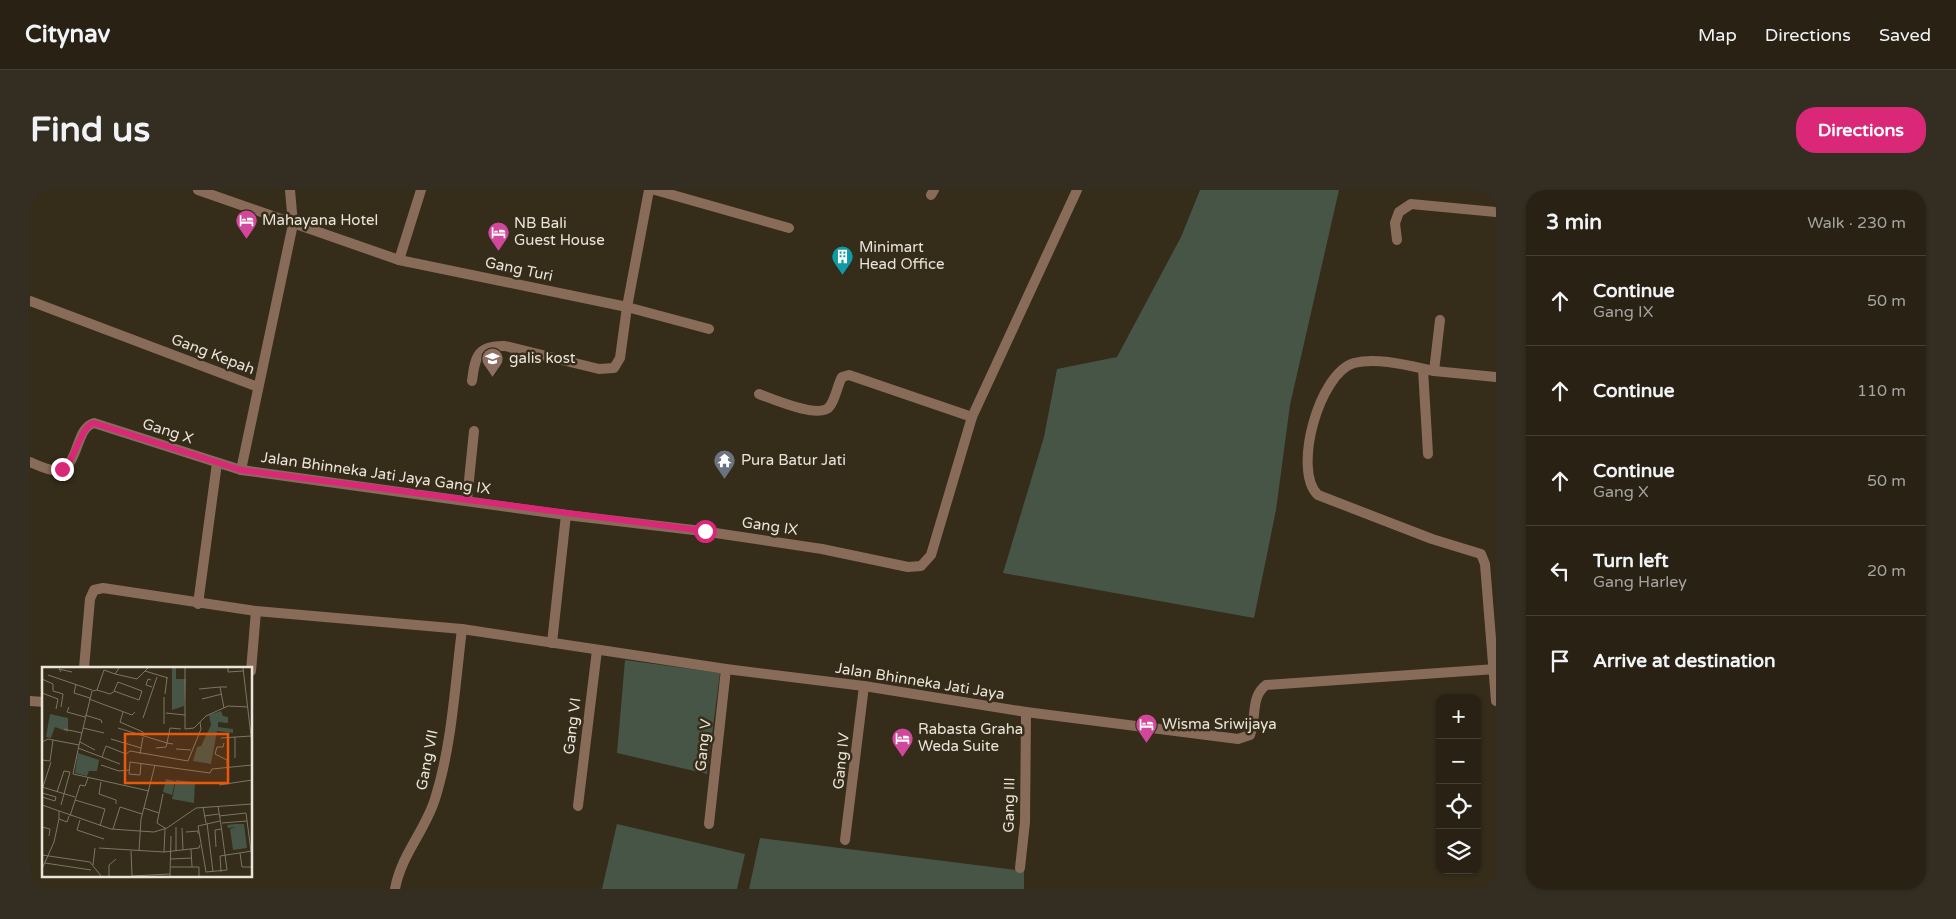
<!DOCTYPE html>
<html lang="en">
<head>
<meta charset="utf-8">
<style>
  body { margin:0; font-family:"Varela Round",sans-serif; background:#342e22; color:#f1f3f6 }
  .controls { position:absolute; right:15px; bottom:15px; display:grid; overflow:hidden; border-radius:10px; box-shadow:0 1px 4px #0004 }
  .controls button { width:45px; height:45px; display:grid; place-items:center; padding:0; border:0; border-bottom:1px solid #443e34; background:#282114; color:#f1f3f6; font:25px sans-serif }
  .stop { position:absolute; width:15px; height:15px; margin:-11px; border:4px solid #db2777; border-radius:50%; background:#fff }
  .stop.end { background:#db2777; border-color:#fff; box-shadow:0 1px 5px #0008 }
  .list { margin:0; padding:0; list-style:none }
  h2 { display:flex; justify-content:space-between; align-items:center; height:65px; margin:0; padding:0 20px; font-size:21px }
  h2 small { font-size:16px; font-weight:400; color:#a5a3a0 }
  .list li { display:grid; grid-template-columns:32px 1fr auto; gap:15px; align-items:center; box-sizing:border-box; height:90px; padding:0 20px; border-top:1px solid #443e34 }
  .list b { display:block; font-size:19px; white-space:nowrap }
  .list p { margin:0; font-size:16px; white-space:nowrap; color:#a5a3a0 }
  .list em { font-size:16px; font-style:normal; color:#a5a3a0 }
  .icon { flex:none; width:28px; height:28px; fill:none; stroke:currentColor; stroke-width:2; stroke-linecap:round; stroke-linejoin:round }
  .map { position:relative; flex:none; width:1466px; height:699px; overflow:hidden; border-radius:20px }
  header { display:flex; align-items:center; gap:30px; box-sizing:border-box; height:70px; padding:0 25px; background:#282114; border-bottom:1px solid #443e34 }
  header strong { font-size:24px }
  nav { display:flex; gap:28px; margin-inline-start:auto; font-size:18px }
  .intro { display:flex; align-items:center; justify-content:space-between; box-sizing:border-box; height:120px; padding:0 30px }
  h1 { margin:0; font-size:35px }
  .button { padding:12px 22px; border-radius:20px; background:#db2777; color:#fff; font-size:18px; font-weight:700 }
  main { display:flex; gap:30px; padding:0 30px }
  aside { flex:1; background:#282114; border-radius:20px; box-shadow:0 1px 4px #0004 }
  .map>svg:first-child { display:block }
</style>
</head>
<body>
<header>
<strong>Citynav</strong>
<nav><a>Map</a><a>Directions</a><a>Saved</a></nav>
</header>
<div class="intro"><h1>Find us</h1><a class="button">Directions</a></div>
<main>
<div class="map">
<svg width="1466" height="699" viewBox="0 0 1466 699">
  <rect width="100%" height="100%" fill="#352c1a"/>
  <!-- green -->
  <g fill="#465545">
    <path d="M1170,0h139l-49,215 -14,105 -22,108 -251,-45 41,-136 13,-68 60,-12 64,-120z"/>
    <path d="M595,470l95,13 -13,101 -90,-21z"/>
    <path d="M587,634l128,30 -8,35h-135z"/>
    <path d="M730,648l264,33v18h-275z"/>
  </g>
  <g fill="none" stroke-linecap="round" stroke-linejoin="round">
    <!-- minor -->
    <g stroke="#896b59" stroke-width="10">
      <path d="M168,0l201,70 228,47 22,-117"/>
      <path d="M625,0l134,38"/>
      <path d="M901,5l3,-5"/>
      <path d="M1367,50l-2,-17 4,-11 12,-8 85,8"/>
      <path d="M369,70l22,-70"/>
      <path d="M0,111l228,86"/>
      <path d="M1410,130l-6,51c-24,-5 -56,-14 -80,-8 -35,10 -62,108 -36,132l114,44 49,15 4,10 11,137"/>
      <path d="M1393,179l5,85"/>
      <path d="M1404,181l62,6"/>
      <path d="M442,191c3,-24 5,-36 33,-35l94,23 15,-1 6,-10 7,-51 82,22"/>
      <path d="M729,204c14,5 62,26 71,12 6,-8 7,-20 12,-29l7,-2 123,42"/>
      <path d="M0,272c7,3 15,7 23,8 28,2 20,-41 41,-47l147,47 325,45 136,16 120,18 86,18 13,-1 10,-11 41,-138 105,-227"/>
      <path d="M211,280l52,-246 -3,-34"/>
      <path d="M437,310l7,-69"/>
      <path d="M168,414l19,-141"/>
      <path d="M522,453l14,-128"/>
      <path d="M54,478l6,-69 4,-9 9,-2 153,23 206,18 264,40 138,17 162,26 212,27 12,-4c7,-17 0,-38 16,-50l230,-16"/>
      <path d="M221,481l5,-60"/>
      <path d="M0,511l14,1"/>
      <path d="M548,616l19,-156"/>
      <path d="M679,634l17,-155"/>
      <path d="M815,650l19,-154"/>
      <path d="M990,678l5,-46 1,-110"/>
      <path d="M365,699c6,-34 30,-58 40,-90 17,-54 20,-114 27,-170"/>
    </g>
  </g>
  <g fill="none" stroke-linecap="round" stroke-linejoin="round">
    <!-- route -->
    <path stroke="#db2777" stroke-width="6" d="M32,279c15,-10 17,-42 32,-46l147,47 464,61"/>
  </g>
  <!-- icons -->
  <defs>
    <symbol id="hotel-pin" viewBox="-11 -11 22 30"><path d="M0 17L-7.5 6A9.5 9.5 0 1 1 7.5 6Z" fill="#d1479c" stroke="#352c1a"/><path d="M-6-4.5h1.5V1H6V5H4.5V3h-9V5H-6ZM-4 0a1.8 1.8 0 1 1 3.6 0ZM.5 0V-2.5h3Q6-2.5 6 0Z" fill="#fff"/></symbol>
    <symbol id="building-pin" viewBox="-11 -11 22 30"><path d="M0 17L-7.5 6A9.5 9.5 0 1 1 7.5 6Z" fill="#0f9aa8" stroke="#352c1a"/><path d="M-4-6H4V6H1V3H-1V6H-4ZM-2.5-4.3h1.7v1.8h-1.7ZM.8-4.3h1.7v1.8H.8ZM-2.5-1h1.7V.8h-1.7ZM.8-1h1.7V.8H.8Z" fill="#fff"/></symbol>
    <symbol id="school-pin" viewBox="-11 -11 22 30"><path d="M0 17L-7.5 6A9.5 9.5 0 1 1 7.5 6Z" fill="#8d6e63" stroke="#352c1a"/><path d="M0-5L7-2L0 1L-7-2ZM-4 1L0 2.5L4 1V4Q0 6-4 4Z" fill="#fff"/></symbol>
    <symbol id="temple-pin" viewBox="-11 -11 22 30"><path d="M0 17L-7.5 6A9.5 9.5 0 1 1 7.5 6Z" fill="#6b7280" stroke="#352c1a"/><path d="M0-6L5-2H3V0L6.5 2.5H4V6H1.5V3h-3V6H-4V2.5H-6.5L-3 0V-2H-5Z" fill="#fff"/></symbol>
  </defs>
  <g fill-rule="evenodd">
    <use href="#hotel-pin" x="204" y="18" width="25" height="34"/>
    <use href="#hotel-pin" x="456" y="30" width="25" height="34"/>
    <use href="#building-pin" x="800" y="54" width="25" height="34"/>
    <use href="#school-pin" x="450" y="156" width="25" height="34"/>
    <use href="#temple-pin" x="682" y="258" width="25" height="34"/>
    <use href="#hotel-pin" x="1104" y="522" width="25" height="34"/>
    <use href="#hotel-pin" x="860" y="536" width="25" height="34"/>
  </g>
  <g text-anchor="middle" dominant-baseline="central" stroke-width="5" stroke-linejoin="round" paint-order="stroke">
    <!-- poi labels -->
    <g font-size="15" fill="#eae4d9" stroke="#352c1a" text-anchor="start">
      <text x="232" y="30">Mahayana Hotel</text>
      <text x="484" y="33">NB Bali<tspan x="484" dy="17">Guest House</tspan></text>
      <text x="829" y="57">Minimart<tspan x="829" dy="17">Head Office</tspan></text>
      <text x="479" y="168">galis kost</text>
      <text x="711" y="270">Pura Batur Jati</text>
      <text x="1132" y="534">Wisma Sriwijaya</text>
      <text x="888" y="539">Rabasta Graha<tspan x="888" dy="17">Weda Suite</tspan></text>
    </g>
    <!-- street labels -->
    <g font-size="15" fill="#eae4d9" stroke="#352c1a">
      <text transform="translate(489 79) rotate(12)">Gang Turi</text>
      <text transform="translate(183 164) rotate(21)">Gang Kepah</text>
      <text transform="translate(138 241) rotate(18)">Gang X</text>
      <text transform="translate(346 283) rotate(8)">Jalan Bhinneka Jati Jaya Gang IX</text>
      <text transform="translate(740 336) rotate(8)">Gang IX</text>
      <text transform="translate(890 491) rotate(9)">Jalan Bhinneka Jati Jaya</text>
      <text transform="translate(542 536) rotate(-83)">Gang VI</text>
      <text transform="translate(673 555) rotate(-84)">Gang V</text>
      <text transform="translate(397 570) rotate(-79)">Gang VII</text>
      <text transform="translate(811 571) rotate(-84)">Gang IV</text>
      <text transform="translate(979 615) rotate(-89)">Gang III</text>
    </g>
  </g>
  <!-- overview -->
  <g transform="translate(12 477)">
    <rect width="210" height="210" fill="#352c1a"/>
    <path d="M130,1h4v11h10l-2,27 -12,4zM179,44l2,5 5,1v6l-10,-1v5l15,2v4l-16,-2 -6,33 -18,-3 4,-14 4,-1 10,-21 -2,-10zM8,47l18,4v14l-13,-5 -4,11 -5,-1zM36,86l21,7 -2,11h-8l-2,5 -12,-3zM124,112l9,2 -3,14 -9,-3zM134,113l19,2 -1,21 -22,-4zM193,157h9l3,24 -14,2 -3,-21 6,-2 -8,1 -1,-3z" fill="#465545"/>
    <path fill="none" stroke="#7d7666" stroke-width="1" d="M143,1v61l9,-1 12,-12 22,-10 20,1M186,1v4l15,-1M201,1l9,76M103,4l23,7M19,5l-2,-3 13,3M73,7l22,5 11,-11M6,8l44,15M0,12l11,5v7l10,3 -2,13M109,13l-3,-1 -2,6 6,2M76,15l24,9 -3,9 -25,-9zM34,17l-2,9 16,5M157,22l21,-2M55,23l13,4 5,-3M0,26l16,6 -2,10M123,27l2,-16M47,32l43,16 3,-3M160,32l20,-5M27,40l-2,5 18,5M182,41l-4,-21h7M81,45l-3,10 23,10v4M124,46l19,2M43,48l16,5 1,3M101,51l14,-41M122,57v-27M41,61l21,5M76,61l49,15 3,-15 11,1M22,62l18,4M179,71l30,-2M69,72l30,9M0,75l6,-3 31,6 13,-54 5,-1 7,-20 11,4 4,-6M38,75l15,8M182,76l-1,4h-6l-2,7 12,6 1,24M37,78l-6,29 76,17M36,81l42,16M114,81l10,-1 1,-4 6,1M134,82l15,1M98,87l3,-17M60,90l4,-11 20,8 4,-3 58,10 13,-32 -1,-7M193,91v-21M0,93l8,1 3,-21M99,97l-1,11 -11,-1 1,-12 80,11 2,-4 40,-4M59,98l18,6 10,-1M59,115l-2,12 17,6v4M177,118l33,-5M0,120l33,10M1,120l8,-25M15,125l7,-21 6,1 -9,33M0,126l14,4 -1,4 -13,-4M121,127l-6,29 8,5M33,133l30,9 -5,17M0,138l69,24 43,3 13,-4 29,-20 56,-4M176,139l3,19 6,45 -21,2 -8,-46 22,-5M161,140l3,16M102,141l15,5M17,144v8l8,3 2,-6M28,149l10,-31 5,1 3,-8M162,149l15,-2M177,149l27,-3 5,38M38,153l-3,10 27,9M165,156l6,49M180,156l25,-2M0,160l8,2 -1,7M134,160v24M140,161l1,22M71,162l7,-22 22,7M144,165l12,-1v3M174,180l-1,-17 6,-1M57,181l65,4 35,-4 1,-3M149,182l1,18M89,184l1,25M97,184l2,-32 14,-54M122,185l1,-23M198,186l2,14h10M0,188l48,7 11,14M129,192l21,-1M3,196l46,7M51,198l2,-17M129,200h28v9M0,202l12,-27 5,-23M179,205l-1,-16 32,-5M67,209v-11l7,-6M90,209l38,-2M128,209l1,-40"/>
    <path fill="#e8590c" fill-opacity="0.15" stroke="#e8590c" stroke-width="2.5" d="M83,67h103v49h-103z"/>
    <rect width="210" height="210" fill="none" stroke="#eae4d9" stroke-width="2.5"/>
  </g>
</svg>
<div class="controls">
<button>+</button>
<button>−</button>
<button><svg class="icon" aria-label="locate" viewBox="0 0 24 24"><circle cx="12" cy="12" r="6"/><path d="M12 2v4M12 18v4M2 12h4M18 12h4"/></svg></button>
<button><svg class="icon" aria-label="layers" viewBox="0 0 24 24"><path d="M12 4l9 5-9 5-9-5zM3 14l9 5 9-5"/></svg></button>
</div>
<div class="stop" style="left:675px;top:341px"></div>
<div class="stop end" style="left:32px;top:279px"></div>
</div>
<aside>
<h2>3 min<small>Walk · 230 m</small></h2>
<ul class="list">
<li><svg class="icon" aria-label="ahead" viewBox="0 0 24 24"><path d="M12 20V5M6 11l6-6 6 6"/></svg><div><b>Continue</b><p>Gang IX</p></div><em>50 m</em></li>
<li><svg class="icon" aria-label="ahead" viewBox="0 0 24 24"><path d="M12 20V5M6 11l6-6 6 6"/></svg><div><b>Continue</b></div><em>110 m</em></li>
<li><svg class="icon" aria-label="ahead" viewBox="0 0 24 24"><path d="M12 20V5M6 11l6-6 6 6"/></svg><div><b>Continue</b><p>Gang X</p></div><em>50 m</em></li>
<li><svg class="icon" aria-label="left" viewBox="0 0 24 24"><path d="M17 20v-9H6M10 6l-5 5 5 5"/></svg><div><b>Turn left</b><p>Gang Harley</p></div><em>20 m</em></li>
<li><svg class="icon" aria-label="arrive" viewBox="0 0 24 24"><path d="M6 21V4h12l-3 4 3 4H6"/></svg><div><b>Arrive at destination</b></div></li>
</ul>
</aside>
</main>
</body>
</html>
